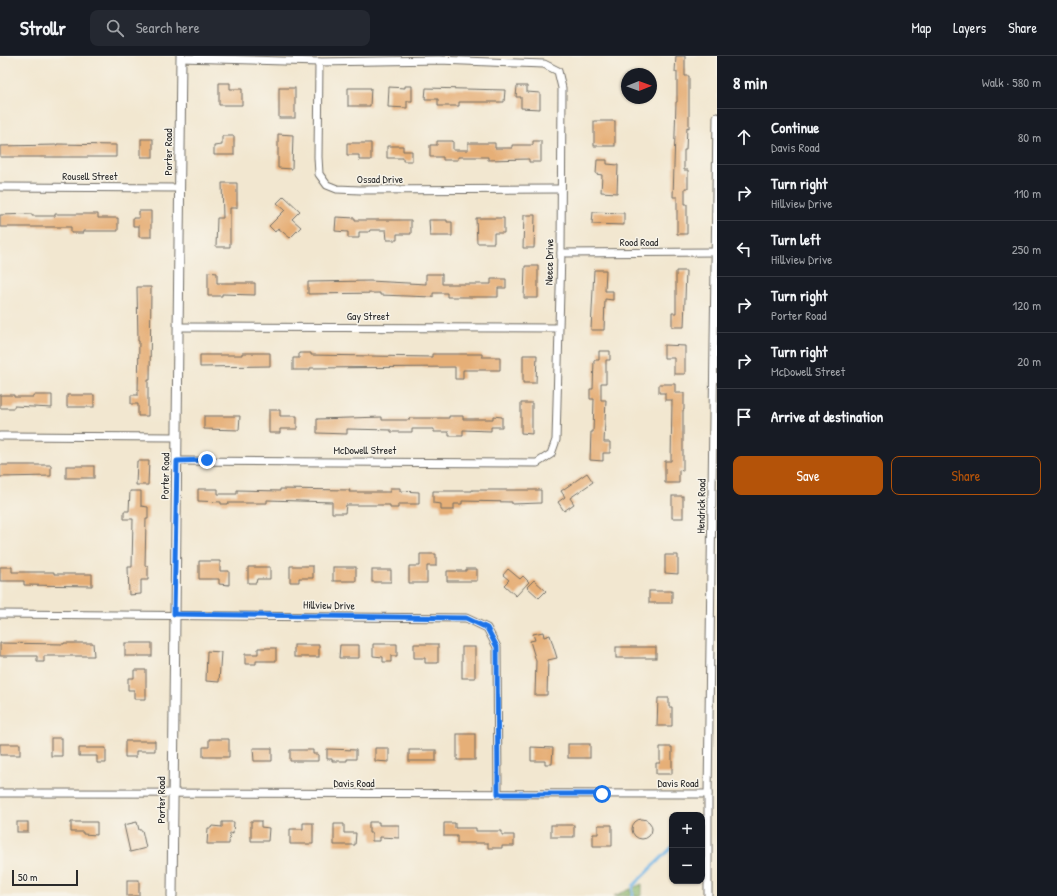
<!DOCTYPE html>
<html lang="en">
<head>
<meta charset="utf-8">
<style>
  body { margin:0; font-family:"Patrick Hand",sans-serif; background:#242831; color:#f1f3f6 }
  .controls { position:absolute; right:12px; bottom:12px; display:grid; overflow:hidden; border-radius:8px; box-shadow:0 1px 3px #0004 }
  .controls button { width:36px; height:36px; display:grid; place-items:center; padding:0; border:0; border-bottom:1px solid #363941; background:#171b24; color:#f1f3f6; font:20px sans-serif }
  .compass { position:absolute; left:621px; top:12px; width:36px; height:36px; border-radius:50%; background:#171b24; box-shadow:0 1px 3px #0004; rotate:89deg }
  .scale { position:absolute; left:12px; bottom:10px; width:66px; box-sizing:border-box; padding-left:4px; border:2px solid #2b2b2b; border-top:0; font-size:11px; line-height:14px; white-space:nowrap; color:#2b2b2b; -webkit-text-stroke:3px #f7f3e8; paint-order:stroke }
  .stop { position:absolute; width:12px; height:12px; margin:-9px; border:3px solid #1a73e8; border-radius:50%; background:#fff }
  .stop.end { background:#1a73e8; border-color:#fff; box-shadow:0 1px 4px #0008 }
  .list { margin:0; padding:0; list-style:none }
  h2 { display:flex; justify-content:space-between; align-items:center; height:52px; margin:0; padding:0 16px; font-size:17px }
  h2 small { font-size:13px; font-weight:400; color:#9ea1a6 }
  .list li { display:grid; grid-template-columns:26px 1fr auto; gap:12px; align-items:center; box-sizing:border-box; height:56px; padding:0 16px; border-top:1px solid #363941 }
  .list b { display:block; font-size:15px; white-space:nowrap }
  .list p { margin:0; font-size:13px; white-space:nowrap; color:#9ea1a6 }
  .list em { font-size:13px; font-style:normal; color:#9ea1a6 }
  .actions { display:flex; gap:8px; padding:12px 16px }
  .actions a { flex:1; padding:9px 0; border:1px solid #b45309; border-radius:8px; text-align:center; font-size:14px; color:#b45309 }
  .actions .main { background:#b45309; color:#fff }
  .icon { flex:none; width:22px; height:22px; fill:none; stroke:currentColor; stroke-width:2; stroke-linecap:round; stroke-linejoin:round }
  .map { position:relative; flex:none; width:717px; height:840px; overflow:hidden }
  header { display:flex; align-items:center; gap:24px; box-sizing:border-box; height:56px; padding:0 20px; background:#171b24; border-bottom:1px solid #363941 }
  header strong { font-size:19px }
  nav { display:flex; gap:22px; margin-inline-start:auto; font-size:14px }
  .search { width:280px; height:36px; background:#242831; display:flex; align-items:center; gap:10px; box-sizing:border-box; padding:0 14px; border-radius:8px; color:#9ea1a6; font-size:15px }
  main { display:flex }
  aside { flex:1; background:#171b24 }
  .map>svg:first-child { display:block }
</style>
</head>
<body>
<header>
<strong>Strollr</strong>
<div class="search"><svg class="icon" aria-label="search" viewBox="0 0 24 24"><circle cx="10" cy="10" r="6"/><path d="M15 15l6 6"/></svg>Search here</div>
<nav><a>Map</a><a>Layers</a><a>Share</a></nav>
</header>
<main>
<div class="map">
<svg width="717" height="840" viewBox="0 0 717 840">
  <defs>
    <pattern id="forest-firs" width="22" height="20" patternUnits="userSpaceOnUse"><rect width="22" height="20" fill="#8db76e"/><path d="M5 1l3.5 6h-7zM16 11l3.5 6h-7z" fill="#73955b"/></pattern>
  </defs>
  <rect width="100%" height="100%" fill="#f7f3e8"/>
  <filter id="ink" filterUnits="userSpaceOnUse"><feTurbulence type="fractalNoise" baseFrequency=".025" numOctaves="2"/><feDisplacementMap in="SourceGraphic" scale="8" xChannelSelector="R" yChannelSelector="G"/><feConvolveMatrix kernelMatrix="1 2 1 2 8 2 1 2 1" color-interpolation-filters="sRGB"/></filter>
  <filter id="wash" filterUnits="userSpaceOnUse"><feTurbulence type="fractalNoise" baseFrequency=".012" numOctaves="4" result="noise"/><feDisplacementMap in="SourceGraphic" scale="16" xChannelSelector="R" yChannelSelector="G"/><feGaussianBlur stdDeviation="0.9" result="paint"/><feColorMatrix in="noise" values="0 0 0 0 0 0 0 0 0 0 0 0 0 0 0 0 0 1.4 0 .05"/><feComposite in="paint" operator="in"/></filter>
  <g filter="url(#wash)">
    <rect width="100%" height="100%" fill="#f2e7d0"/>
    <!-- forest -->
    <path fill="url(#forest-firs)" stroke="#5c714c" d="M642,828v12h-28z"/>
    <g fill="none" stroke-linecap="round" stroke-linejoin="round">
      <!-- stream -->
      <path stroke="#72b5e7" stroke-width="2.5" d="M633,840v-10l39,-39"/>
    </g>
    <g id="blocks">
      <!-- building -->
      <g fill="#e6af77">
        <path d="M676,0h9v20h4v52l-2,-1 -1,23h-2v20h4v18h-3v16h2v30h-10v-37h-4l3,-95h1v-30h-2z"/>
        <path d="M219,27h11v6h12v16h-23z"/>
        <path d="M405,30h7v15h-5v7l-19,-1 1,-20 16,1z"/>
        <path d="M517,30h10v6l13,1v16l-19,-1v-11h-5z"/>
        <rect x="279" y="32" width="16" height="30"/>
        <path d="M348,32h23l-1,18h-22z"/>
        <path d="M426,32l79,2 -1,12h-45v4h-21v-7h-13z"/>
        <rect x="594" y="65" width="21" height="25"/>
        <path d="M278,78l15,1 -1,34 -14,-1z"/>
        <path d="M222,80h12v19h-20v-9l8,-1z"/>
        <rect x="141" y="83" width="12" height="18"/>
        <path d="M437,85h16v9h15v-7h27v5h17v-3h21v-4h8v21h-12v-3l-41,1v-3h-30v3h-15v-3h-13v-12h7z"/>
        <path d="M347,87h24v17h-12v-5h-12z"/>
        <path d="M57,88l59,1v12h-116v-11l57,-1z"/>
        <path d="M387,90h16v5h9v10h-9v-3h-16z"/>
        <path d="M597,104h10v4l11,1 -1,28 -16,-1 1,-17 -6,-1z"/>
        <path d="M222,127h15v25h-7v39h-14l1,-29h6z"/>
        <path d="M284,140l16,15 -8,8 9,8 -11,11 -12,-10 -3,4 -6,-6 16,-16 -8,-7z"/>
        <path d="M139,155h12v26h-12v-11h-6v-8h6z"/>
        <path d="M593,156l31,1v12l-32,-1z"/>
        <path d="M32,158v2h23v-2h43v4h20v13h-35v2h-12v-6h-71v-12z"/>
        <path d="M524,159h11l-1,33h-11z"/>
        <path d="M336,161l19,1v2h56v14h-14v6h-10l-1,-10h-16l-1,2h-10v6h-11v-6l-13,-1z"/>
        <path d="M476,162h28v15h-10v10h-17z"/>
        <path d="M429,164h18v2h5v14h-22z"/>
        <path d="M525,210h13v32h-14z"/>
        <path d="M594,214h12l-1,21h8v9l-8,-1 -1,31h-13z"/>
        <path d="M676,215h10l-2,56h-12v-14h4z"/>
        <path d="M208,216l9,1v10h38v12l-33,-1v2h-14z"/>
        <path d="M426,218h16v10h49v-5h15v9h-8v9h-51v-4h-14v4l-53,-2v-2l-72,1v-12l62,-1 56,3z"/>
        <path d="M137,231h14l-1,93h-2v36h-10v-12h-7v-9h7v-3l1,-51h-1z"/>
        <path d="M664,289l21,1v28h-11v-16h-10z"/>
        <path d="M599,295h11v9h-4v23h-5v17h5l-2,42h6v11h-7v8l-13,-1 1,-28h2l1,-33h-4v-10h3l1,-29h5z"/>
        <path d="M242,297h28v13l-70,1v-12h42z"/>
        <path d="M299,297h12v2l121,2v-3h50v3h18v13h-37v9h-8v-12l-145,1v2h-17v-12h6z"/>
        <path d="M523,299h14l-1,28h-13z"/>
        <path d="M659,328h16v9h9v17h-1v61l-4,-1v13h-14v-22h6l1,-61h-7v-7h-6z"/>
        <path d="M0,339h14v2h19v-2h19v13l-38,-2v2h-14z"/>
        <rect x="67" y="339" width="27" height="12"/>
        <path d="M521,347h11v31l-11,-1z"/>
        <path d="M269,354h11v6h17v13h-17v4h-11z"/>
        <path d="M204,360h36l-1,14 -35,-1z"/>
        <path d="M449,360h14v3h30v-3l9,1v10h-11v4l-28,-1v6h-14v-4h-15v-3h-22v3h-21v-2l-44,-1v5l-30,-1v-14l65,-2v3h27v-2h40z"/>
        <path d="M137,405h12l-1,24h-12z"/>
        <path d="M0,409h51v11l-51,1z"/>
        <rect x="66" y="410" width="28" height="12"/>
        <path d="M587,417l6,9 -23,16 4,6 -10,7 -6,-9 7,-5 -4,-6z"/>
        <path d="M390,432h10v3l19,1v12h-21v4h-8v-3h-44l-1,8h-13v-11l-65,-2v3h-39v1h-7v-2l-23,-1v-12h20v5h19v-4l43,1v-2l70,1 -1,2h41z"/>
        <path d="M472,434h69v13l-29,1v-2l-50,-1v3h-8v6h-13v-6l-8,-1v-12h39z"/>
        <path d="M130,435h11v15l7,1v12h-2l-1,47h3v14h-7v14l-12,1 -1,-28h4l1,-48h-9v-8h5z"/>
        <rect x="672" y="440" width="11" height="22"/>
        <path d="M420,498h16v12h-9v17h-18v-17h11z"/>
        <path d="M665,499h13v19l-13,-1z"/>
        <path d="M199,505h21v10h9v14l-10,-1v-5h-20z"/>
        <path d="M290,510h23v12h-14v4h-9z"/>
        <path d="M0,511h12v5h42v2h38v12l-68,-1v-4h-24z"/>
        <path d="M248,511h22v12h-13l-1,4h-8z"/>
        <rect x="333" y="511" width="23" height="14"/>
        <path d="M466,513h11v12h-30v-10h19z"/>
        <path d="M508,513l12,10 3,-3 6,6 -13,14 -12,-11 5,-5 -6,-5z"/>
        <rect x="372" y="514" width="19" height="12"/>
        <path d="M534,524l12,11 -7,7 -12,-11z"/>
        <rect x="649" y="535" width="23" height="12"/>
        <path d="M543,576l1,5 6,-2 7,23 -9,2 -1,35h-12l1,-34 -6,-20 5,-1 -2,-6z"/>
        <path d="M0,587l64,1v-1h29l1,13h-50v6h-7v-6h-37z"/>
        <rect x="125" y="587" width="27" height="13"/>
        <path d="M373,588h24v12h-6v6h-8v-5l-10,-1z"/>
        <path d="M414,588h24v19h-13v-5h-11z"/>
        <rect x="294" y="589" width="25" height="12"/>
        <path d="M340,589h19v13h-20z"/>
        <rect x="462" y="591" width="13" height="31"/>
        <rect x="616" y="591" width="40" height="11"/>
        <path d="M258,592h18v13h-20v3h-11v-10h13z"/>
        <path d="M207,595l14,1 -2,30 -13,-1z"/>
        <path d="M134,614h12v29h-12v-9h-6v-12h6z"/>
        <path d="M658,642h11v9h3v19h-15z"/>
        <rect x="457" y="678" width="18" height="26"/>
        <rect x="51" y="682" width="11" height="18"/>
        <path d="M209,683h20v18h-26v-10h6z"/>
        <path d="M125,685h30v10h-19v6h-11z"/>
        <rect x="0" y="688" width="20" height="11"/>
        <rect x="568" y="688" width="22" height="14"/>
        <path d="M531,691l22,1 -1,16h-7v-3h-14z"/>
        <path d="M660,691h12v27h-16v-11h4z"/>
        <path d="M79,692h27v15h-9v-7h-18z"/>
        <path d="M253,692h19v13h-18z"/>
        <path d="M375,692h14v14l-14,-1z"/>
        <path d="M327,693l29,1v9h-9v2h-15v-2h-5z"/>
        <path d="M290,694h23v4h5v7h-28z"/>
        <rect x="409" y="694" width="27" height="11"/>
        <circle cx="642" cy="773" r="10"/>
        <path d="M251,765h10v6l8,1 -1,13h-17z"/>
        <rect x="17" y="766" width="11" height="10"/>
        <path d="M71,766h26v13l-14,-1v-2h-12z"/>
        <path d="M137,766l2,8h3l4,18 -16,4 -6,-27z"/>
        <path d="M222,766h12l-1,12 -3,-1 -1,11h-22l1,-16h3l1,-2 10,1z"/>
        <path d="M369,766h10v3h20v13l-19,-1v4h-8v-8h-3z"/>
        <path d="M303,767h10v21h-23v-15h13z"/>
        <path d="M444,767h11v5h21v3h26v4h12v11h-12v2h-14v-5h-31v-7h-13z"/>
        <path d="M334,768h10v9h12l-1,12h-21z"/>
        <rect x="551" y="769" width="23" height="12"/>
        <path d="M598,769h14v21h-19v-12h5z"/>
        <rect x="127" y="824" width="12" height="16"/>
      </g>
    </g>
  </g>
  <g filter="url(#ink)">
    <use href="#blocks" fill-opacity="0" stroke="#716d65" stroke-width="1"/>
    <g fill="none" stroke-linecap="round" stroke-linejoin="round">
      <defs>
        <g id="minor">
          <path d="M319,6l-1,95 1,17 8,11 10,4 23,1 200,-1"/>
          <path d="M0,131l180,1"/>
          <path d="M561,197l156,-1"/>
          <path d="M178,271l380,1"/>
          <path d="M0,380l177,1"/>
          <path d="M177,405l360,2 14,-9 5,-14 5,-187 1,-165 -4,-17 -14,-7 -105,-4 -120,2 -138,-4"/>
          <path d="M0,558l466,4 21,10 10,19 1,147"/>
          <path d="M0,737l708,1"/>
          <path d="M708,840v-102l9,-677"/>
        </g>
        <path id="tertiary" d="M172,840l9,-840"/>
      </defs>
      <!-- minor casing -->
      <use href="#minor" stroke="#716d65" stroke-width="9"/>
      <!-- tertiary casing -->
      <use href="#tertiary" stroke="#716d65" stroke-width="11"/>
      <!-- minor -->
      <use href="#minor" stroke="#fff" stroke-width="7"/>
      <!-- tertiary -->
      <use href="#tertiary" stroke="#fff" stroke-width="9"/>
    </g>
  </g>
  <g fill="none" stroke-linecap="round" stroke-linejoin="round" filter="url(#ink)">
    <!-- route -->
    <path stroke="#1a73e8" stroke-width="5" d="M207,404l-30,1 -3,153 292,4 21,10 10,19 1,147h104"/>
  </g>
  <g text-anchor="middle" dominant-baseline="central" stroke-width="3" stroke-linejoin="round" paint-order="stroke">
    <!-- street labels -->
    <g font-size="11" fill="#2b2b2b" stroke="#f7f3e8">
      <text transform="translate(168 96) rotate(-90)">Porter Road</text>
      <text x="90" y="120">Rousell Street</text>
      <text x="380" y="123">Ossad Drive</text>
      <text x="639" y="186">Rood Road</text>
      <text transform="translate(549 206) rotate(-89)">Neece Drive</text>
      <text x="368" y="260">Gay Street</text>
      <text x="365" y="394">McDowell Street</text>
      <text transform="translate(165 420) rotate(-89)">Porter Road</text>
      <text transform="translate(701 450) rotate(-89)">Hendrick Road</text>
      <text transform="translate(329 549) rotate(1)">Hillview Drive</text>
      <text x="354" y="727">Davis Road</text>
      <text x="678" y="727">Davis Road</text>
      <text transform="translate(161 744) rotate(-90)">Porter Road</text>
    </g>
  </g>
</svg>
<div class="controls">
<button>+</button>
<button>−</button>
</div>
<svg class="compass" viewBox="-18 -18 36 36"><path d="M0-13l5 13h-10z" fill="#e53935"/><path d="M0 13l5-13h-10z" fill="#9ea1a6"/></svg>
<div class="scale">50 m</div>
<div class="stop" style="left:602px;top:738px"></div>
<div class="stop end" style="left:207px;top:404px"></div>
</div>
<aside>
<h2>8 min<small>Walk · 580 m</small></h2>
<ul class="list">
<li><svg class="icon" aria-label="ahead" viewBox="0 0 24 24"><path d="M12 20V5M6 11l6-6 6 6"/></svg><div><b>Continue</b><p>Davis Road</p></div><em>80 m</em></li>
<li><svg class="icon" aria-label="right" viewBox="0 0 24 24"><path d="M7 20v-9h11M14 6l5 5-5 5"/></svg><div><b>Turn right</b><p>Hillview Drive</p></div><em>110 m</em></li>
<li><svg class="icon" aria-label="left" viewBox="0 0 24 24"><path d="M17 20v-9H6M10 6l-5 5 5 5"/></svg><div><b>Turn left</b><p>Hillview Drive</p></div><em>250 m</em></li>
<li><svg class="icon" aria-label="right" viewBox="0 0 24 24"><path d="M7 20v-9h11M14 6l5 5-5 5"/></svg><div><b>Turn right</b><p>Porter Road</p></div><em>120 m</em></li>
<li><svg class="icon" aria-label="right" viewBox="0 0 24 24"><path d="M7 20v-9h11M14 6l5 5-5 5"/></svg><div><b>Turn right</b><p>McDowell Street</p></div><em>20 m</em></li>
<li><svg class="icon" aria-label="arrive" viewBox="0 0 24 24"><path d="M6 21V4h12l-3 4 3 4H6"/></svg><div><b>Arrive at destination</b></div></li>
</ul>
<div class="actions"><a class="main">Save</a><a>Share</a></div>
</aside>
</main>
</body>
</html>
